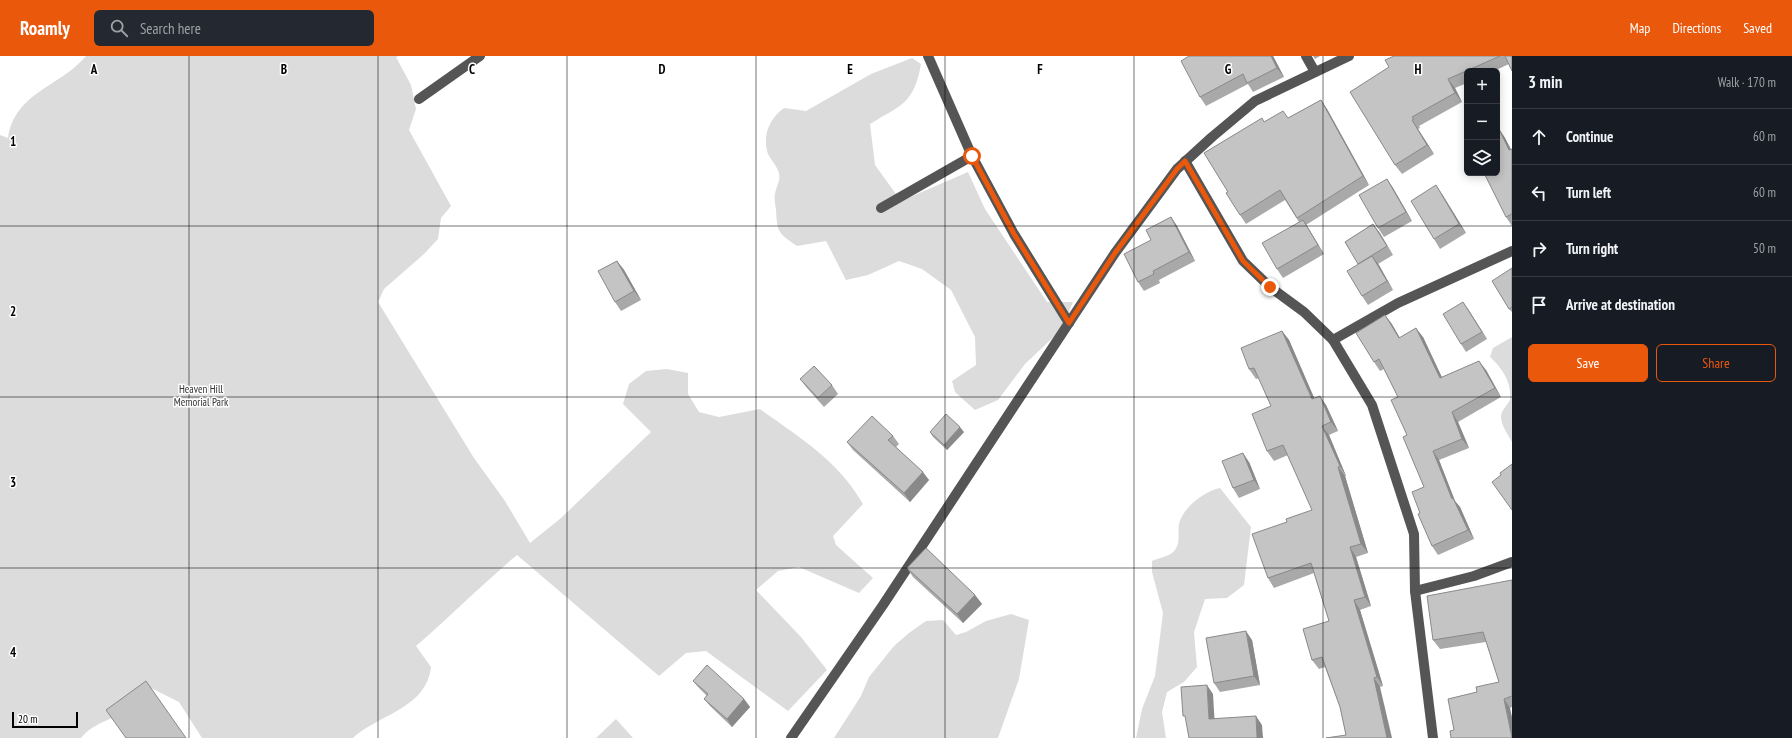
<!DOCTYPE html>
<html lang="en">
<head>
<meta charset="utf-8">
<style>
  body { margin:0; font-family:"PT Sans Narrow",sans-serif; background:#242831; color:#f1f3f6 }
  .controls { position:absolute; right:12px; top:12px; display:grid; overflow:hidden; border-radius:6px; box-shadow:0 2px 10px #0003 }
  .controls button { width:36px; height:36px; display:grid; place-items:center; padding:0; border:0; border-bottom:1px solid #363941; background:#171b24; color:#f1f3f6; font:20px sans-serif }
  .scale { position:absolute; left:12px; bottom:10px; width:66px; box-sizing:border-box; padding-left:4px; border:2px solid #000; border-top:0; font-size:11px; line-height:14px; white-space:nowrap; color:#000; -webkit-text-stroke:3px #fff; paint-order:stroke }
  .stop { position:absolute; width:12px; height:12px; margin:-9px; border:3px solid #ea580c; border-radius:50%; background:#fff }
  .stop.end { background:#ea580c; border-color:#fff; box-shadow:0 1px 4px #0008 }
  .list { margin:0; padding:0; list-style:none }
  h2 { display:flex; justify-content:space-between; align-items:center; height:52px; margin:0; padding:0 16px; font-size:17px }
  h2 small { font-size:13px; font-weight:400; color:#9ea1a6 }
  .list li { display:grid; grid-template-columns:26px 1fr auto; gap:12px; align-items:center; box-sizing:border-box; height:56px; padding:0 16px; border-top:1px solid #363941 }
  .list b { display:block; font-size:15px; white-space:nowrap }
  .list em { font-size:13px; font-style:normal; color:#9ea1a6 }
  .actions { display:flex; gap:8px; padding:12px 16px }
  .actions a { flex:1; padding:9px 0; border:1px solid #ea580c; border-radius:6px; text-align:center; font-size:14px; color:#ea580c }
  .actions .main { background:#ea580c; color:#fff }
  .icon { flex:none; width:22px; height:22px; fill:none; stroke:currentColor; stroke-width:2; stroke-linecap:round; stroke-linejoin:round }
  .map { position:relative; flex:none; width:1512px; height:682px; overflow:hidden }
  header { display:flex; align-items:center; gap:24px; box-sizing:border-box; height:56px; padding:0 20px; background:#ea580c; color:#fff }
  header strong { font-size:19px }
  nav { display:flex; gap:22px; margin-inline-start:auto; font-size:14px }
  .search { width:280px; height:36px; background:#242831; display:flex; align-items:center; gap:10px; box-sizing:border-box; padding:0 14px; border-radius:6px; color:#9ea1a6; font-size:15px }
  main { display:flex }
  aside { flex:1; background:#171b24 }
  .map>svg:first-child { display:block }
</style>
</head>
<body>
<header>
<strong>Roamly</strong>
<div class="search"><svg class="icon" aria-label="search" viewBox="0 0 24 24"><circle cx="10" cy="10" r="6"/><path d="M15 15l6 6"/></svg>Search here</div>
<nav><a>Map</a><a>Directions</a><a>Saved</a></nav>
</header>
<main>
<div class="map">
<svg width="1512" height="682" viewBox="0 0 1512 682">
  <rect width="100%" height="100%" fill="#fff"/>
  <!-- green -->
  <g fill="#dcdcdc">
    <path d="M86,0h313l-3,1 15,28 5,24 -7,21 42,76 -10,12 -3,21 -14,15 -40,35 -6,13 96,156 31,43 25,42 31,-25 90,-86 -28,-28 6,-20 17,-13 21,-2 21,4v21l11,18 20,5 41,-8c40,29 78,51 103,95l-30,32 3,9 37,33 -14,15 -60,-26 -21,4 -22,19 45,47 26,33 -39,41 -82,-60 -20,2 -27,23 -142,-121c-35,29 -66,61 -101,91l15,21c-5,42 -52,47 -78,71h-151l-23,-36 -28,-14c-9,6 -14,15 -23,21 -15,11 -34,13 -47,29h-81v-603l8,3c7,-46 52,-51 78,-82z"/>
    <path d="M912,2l9,6c-7,40 -20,41 -51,60l5,41 26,36 67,-29 17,37 62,93h26l-12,28 -36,34 -27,36 -23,10 -20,-18 -3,-11 24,-16 -1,-28 -24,-47 -29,-21 -23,-8 -31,14 -22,5 -20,-39 -29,5c-19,-13 -20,-14 -21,-37 -1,-5 -2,-11 -1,-15 1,-7 6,-14 4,-21 -2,-7 -8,-13 -11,-19 -6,-18 1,-35 16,-46l22,3 65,-37z"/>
    <path d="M1512,281v105c-4,-8 -11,-16 -11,-26 1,-7 6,-10 9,-16 2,-18 -8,-32 -20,-43l3,-9z"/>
    <path d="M1220,432l31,39 -7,58 -17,13 -22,1 -11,33 3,35 -13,15 -17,10 -5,20 4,26h-30l6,-29 13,-33 8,-63 -11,-41v-11c6,-3 15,-4 20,-8 10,-8 5,-19 7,-29 4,-17 26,-33 41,-36z"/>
    <path d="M1011,558l18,6 -10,59 -21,59h-164l27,-42 8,-19 25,-31 15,-13 17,-12 17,-1 13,15 10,-3 20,-11z"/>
    <path d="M616,663l17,19h-37z"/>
  </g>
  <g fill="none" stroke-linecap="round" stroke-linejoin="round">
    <!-- minor -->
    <g stroke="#555" stroke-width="10">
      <path d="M928,0l44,100 42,78 55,89"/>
      <path d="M1306,0l9,16"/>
      <path d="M419,43l61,-43"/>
      <path d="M1185,105l58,100 27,26 34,25 29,28 65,-37 114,-52"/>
      <path d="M881,152l91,-52"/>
      <path d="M1333,284l39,65 42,129 1,57 59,-15 38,-14"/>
      <path d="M1415,535l18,147"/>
      <path d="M791,682l92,-133 232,-352 62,-84 35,-32 43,-36 94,-45"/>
    </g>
  </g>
  <!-- wall -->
  <g fill="#a9a9a9">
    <path d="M1189,0h84l11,21 -31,15 -5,-8 -42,22 -6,-9z"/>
    <path d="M1313,0h7l-5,3z"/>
    <path d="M1394,0h118l-3,8 -15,7h-27v12l-12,5 7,14 -43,24 1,2 -2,1 16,25 -32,20 -7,-9 -6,-98z"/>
    <path d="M1321,44l6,9 42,76 -63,40 18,29 -41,24 -6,-9 22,-47 -14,-22 -39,24 -6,-9 -12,-23 60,-74z"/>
    <path d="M1499,73l6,9 6,11h1v77l-6,-9 -9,-44z"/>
    <path d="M1387,123l6,9 19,33 -28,16 -6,-9z"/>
    <path d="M1442,138l24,39 -26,16 -6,-10z"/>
    <path d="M1171,161l6,9 18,35 -36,19 1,3 -16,8 -6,-9 13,-42z"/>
    <path d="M1373,168l20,31 -15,9 15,26 -25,15 -6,-9 -3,-32 -14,-22z"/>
    <path d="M617,205l7,9 17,30 -20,11 -6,-9z"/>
    <path d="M1512,212v44l-3,-3z"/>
    <path d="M1468,253l19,30 -21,13 -5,-8z"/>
    <path d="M1385,259l15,23 23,-1 19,41 44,-8 15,27 -43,25 11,26 -30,12 16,41 5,6 14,32 -36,16 -6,-9 -12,-33 4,-26 -17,-52 -9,-38 -14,-28 -4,2 -6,-9z"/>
    <path d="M1282,275l7,9 25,58 12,7 12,26 -9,4 17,41h-1l23,77 -12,4 15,49 -11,4 23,76 -3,1 -34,48 -6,-28 -15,-40 -6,2 -7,-9 17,-39 -15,-48 -40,15 -6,-10 19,-56 25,-12 -24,-55 -14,6 -7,-10 4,-45 -12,-28 -3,1 -7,-10z"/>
    <path d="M800,323l32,6 6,9 -14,13 -17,-19z"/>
    <path d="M930,376h34l-17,18 -14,-13z"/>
    <path d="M893,380l6,8 -3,3 33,33 -19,22 -57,-52 -6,-8z"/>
    <path d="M1249,406l11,27 -21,9 -6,-10z"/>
    <path d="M907,512l68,27 7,9 -19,19 -50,-46z"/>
    <path d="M1512,524v127l-58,23 23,-38 22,-10 -13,-40 -46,7 -7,-9z"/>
    <path d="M1252,584l8,45 -40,7 -6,-9z"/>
    <path d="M693,625l51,18 6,8 -18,20 -22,-21 -6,-7 3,-3 -8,-8z"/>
  </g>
  <!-- shaded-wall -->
  <g fill="#898989">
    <path d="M1271,0h2l11,21 -7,-9z"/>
    <path d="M1448,23l7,9 7,14 -7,-9z"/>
    <path d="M1321,44l6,9 42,76 -6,-9z"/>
    <path d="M1412,64l6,9 16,25 -7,-9z"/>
    <path d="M1499,73l6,9 7,14 -3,-2z"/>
    <path d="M1387,123l6,9 19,33 -6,-9z"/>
    <path d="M1436,129l6,9 24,39 -7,-9z"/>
    <path d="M1171,161l6,9 18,35 -6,-9z"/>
    <path d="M1303,164l6,9 15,25 -6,-9z"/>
    <path d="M1373,168l7,9 13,22 -6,-9z"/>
    <path d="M1372,200l7,9 14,25 -6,-9z"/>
    <path d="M617,205l7,9 17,30 -7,-9z"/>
    <path d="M1463,246l5,7 19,30 -5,-7z"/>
    <path d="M1385,259l7,9 13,23 -6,-9z"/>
    <path d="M1416,272l7,9 24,51 -7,-10z"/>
    <path d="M1282,275l7,9 30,69 -7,-10z"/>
    <path d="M1479,305l7,9 15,27 -6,-9z"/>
    <path d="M1320,340l6,9 12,26 -7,-9z"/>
    <path d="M1452,356l6,10 11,26 -7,-9z"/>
    <path d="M1322,370l7,9 17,41 -6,-10z"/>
    <path d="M960,371l4,5 -17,18 -3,-5z"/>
    <path d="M1433,395l6,9 16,41 5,6 14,32 -6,-9 -16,-31z"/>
    <path d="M1243,397l6,9 11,27 -6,-9z"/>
    <path d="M1338,411l7,9 23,77 -7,-9z"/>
    <path d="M923,416l6,8 -19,22 -6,-9z"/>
    <path d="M1350,491l6,10 15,49 -6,-9z"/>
    <path d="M975,539l7,9 -19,19 -6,-9z"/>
    <path d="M1354,544l6,10 23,76 -6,-9z"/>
    <path d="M1246,575l6,9 8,45 -6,-9z"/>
    <path d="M1374,622l6,9 12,51h-5z"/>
    <path d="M1207,629l6,9 2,34 -6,-9z"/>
    <path d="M744,643l6,8 -18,20 -5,-8z"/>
    <path d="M1504,643l6,9 2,9v21z"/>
    <path d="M1256,660l6,9 1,13h-6z"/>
  </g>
  <!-- building -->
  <g fill="#c4c4c4" stroke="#898989">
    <path d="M1189,0h82l6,12 -30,15 -4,-9 -43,23 -19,-36z"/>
    <path d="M1394,0h106l-52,23 7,14 -43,24 2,2 -2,1 15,25 -32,20 -45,-73 39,-25 -4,-7z"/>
    <path d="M1505,0h7v15z"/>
    <path d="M1321,44l42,76 -66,42 -17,-28 -40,25 -14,-22 2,-1 -24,-39 58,-35 2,4 19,-11 5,7z"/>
    <path d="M1499,73l10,21 3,-1v65l-6,3 -22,-44h13v-43z"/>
    <path d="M1387,123l19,33 -28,16 -19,-33z"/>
    <path d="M1436,129l23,39 -25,15 -23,-38z"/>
    <path d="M1171,161l18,35 -36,19 1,3 -16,8 -14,-28 27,-14 -5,-10z"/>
    <path d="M1303,164l15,25 -41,24 -15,-26z"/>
    <path d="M1373,168l14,22 -29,18 -13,-22z"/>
    <path d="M1372,200l15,25 -25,15 -15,-25z"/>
    <path d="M617,205l17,30 -19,11 -17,-31z"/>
    <path d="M1512,212v39l-3,2 -17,-28z"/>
    <path d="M1463,246l19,30 -21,12 -18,-30z"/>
    <path d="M1385,259l14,23 17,-10 24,50 39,-17 16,27 -43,24 10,27 -29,12 19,48 1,-1 15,32 -36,16 -14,-32 2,-1 -8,-21 12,-5 -21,-50 4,-2 -16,-35 7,-3 -19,-38 -5,3 -18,-29z"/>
    <path d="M1282,275l30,68 8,-3 11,26 -9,4 18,40 -2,1 23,77 -11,3 15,50 -11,3 23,77 -3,1 13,60h2h-63l20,-3 -6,-28 -18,-50 -10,3 -9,-31 26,-8 -18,-58 -43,15 -16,-44 35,-12 -1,-3 26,-9 -29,-65 -16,6 -15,-37 19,-8 -17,-38 -5,1 -8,-21z"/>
    <path d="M814,310l18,19 -14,13 -18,-19z"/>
    <path d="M946,358l14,13 -16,18 -14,-13z"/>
    <path d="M872,360l21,20 -5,4 35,32 -19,21 -57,-51z"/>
    <path d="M1243,397l11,27 -21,8 -11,-27z"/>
    <path d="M1512,408v46l-20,-28 9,-7 -1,-2z"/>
    <path d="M926,492l49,47 -18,19 -50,-46z"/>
    <path d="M1512,524v116l-8,3 8,39h-61l-1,-7 4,-1 -6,-31 29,-7 -1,-5 23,-5 -16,-50 -50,8 -6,-44z"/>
    <path d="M1246,575l8,45 -40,7 -8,-45z"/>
    <path d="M707,609l37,34 -17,20 -23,-20 4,-5 -15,-13z"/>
    <path d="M146,625l40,57h-60l-20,-28z"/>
    <path d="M1207,629l2,34 47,-3 1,22h-68l-4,-22h-2l-2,-29z"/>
  </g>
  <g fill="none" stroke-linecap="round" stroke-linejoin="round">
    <!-- route -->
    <path stroke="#ea580c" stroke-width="5" d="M972,100l42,78 55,89 46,-70 62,-84 8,-8 58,100 27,26"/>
  </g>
  <!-- grid -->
  <path fill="none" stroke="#000" stroke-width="1" stroke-opacity="0.55" d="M189,0v682M378,0v682M567,0v682M756,0v682M945,0v682M1134,0v682M1323,0v682M0,170h1512M0,341h1512M0,512h1512"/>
  <g text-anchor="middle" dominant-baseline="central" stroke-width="3" stroke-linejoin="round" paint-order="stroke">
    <!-- park labels -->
    <g font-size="11" fill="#333" stroke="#fff">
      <text x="201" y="333">Heaven Hill<tspan x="201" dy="13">Memorial Park</tspan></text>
    </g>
  </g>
  <g font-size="13" text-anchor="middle" font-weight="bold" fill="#000" stroke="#fff" stroke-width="3" stroke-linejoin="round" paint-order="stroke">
    <text x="94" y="18">A</text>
    <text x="284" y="18">B</text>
    <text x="472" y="18">C</text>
    <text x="662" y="18">D</text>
    <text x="850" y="18">E</text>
    <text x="1040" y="18">F</text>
    <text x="1228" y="18">G</text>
    <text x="1418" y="18">H</text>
    <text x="13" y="90">1</text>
    <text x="13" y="260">2</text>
    <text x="13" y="431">3</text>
    <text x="13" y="601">4</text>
  </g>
</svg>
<div class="controls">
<button>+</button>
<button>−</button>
<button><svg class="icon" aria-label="layers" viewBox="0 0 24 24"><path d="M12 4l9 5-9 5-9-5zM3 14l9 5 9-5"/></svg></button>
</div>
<div class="scale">20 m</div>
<div class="stop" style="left:972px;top:100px"></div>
<div class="stop end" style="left:1270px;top:231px"></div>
</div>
<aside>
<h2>3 min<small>Walk · 170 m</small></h2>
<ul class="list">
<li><svg class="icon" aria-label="ahead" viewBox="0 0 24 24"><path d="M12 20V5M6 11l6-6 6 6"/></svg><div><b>Continue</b></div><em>60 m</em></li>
<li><svg class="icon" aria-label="left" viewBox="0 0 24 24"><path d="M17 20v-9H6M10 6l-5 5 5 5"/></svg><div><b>Turn left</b></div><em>60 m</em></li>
<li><svg class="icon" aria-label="right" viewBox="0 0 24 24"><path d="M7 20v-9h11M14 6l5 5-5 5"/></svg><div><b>Turn right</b></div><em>50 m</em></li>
<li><svg class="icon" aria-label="arrive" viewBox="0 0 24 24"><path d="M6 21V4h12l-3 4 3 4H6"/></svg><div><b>Arrive at destination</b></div></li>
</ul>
<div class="actions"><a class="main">Save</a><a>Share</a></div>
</aside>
</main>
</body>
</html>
